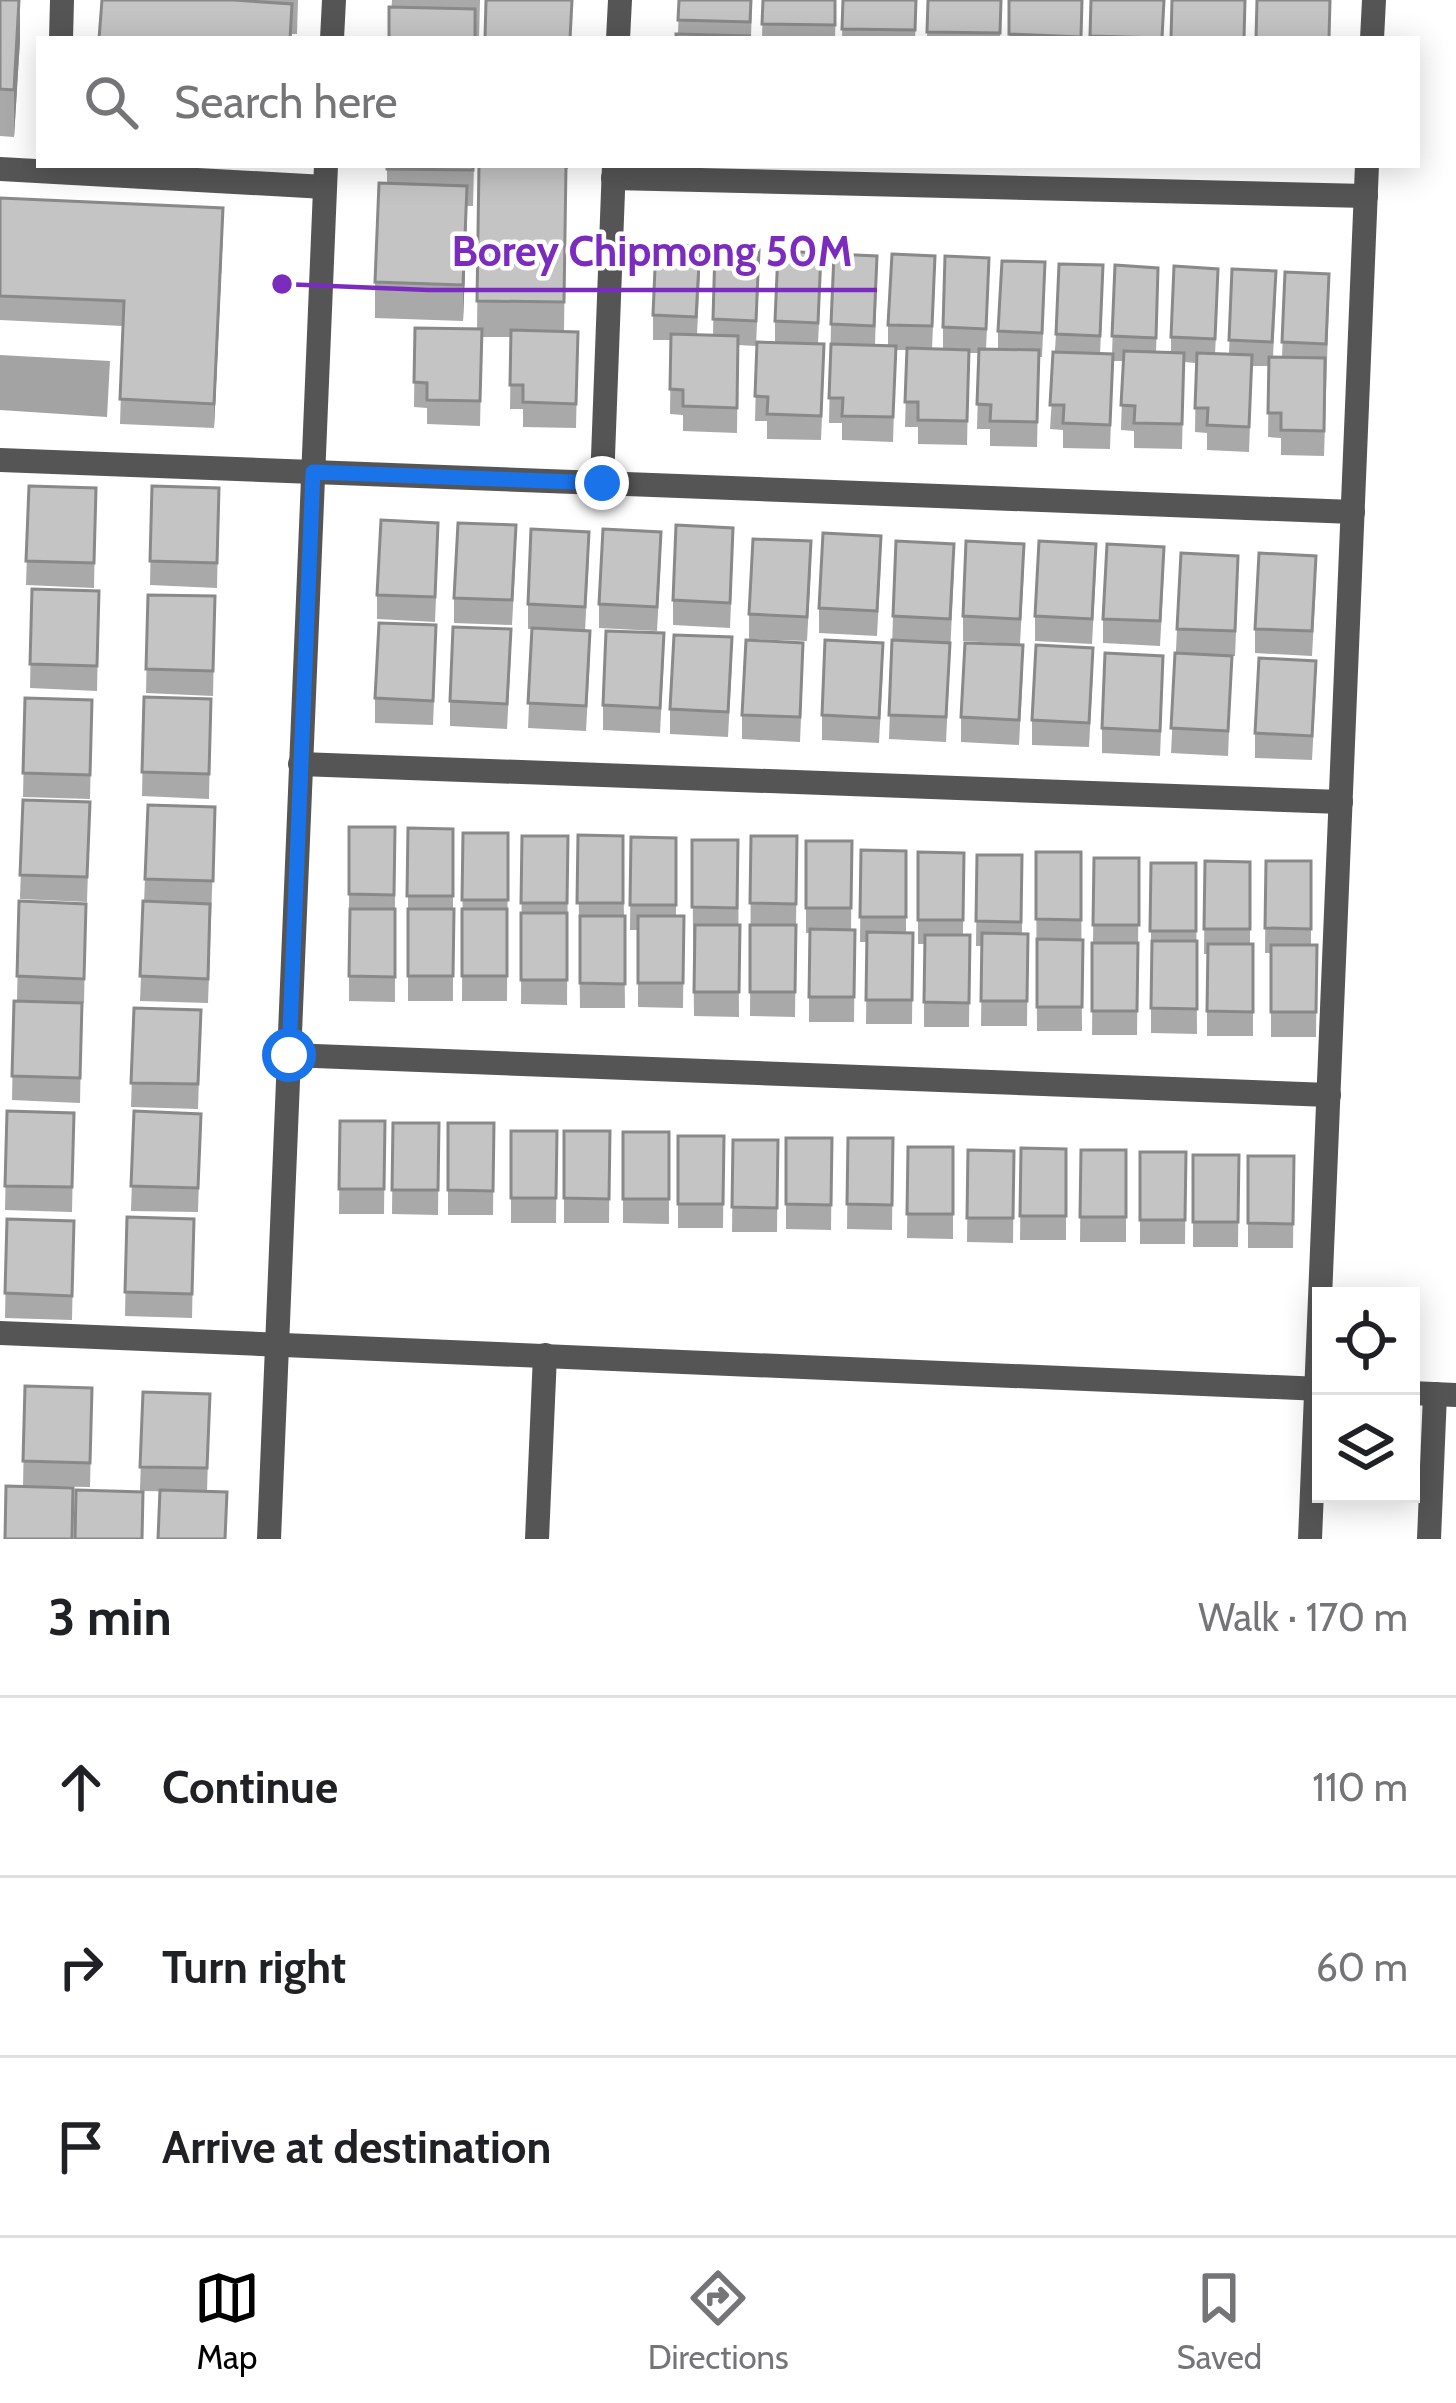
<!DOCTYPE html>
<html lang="en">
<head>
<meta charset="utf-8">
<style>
  body { margin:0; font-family:Cabin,sans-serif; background:#f2f2f2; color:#202124 }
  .controls { position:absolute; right:36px; bottom:36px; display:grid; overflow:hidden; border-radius:0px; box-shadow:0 6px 30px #0003 }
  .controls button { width:108px; height:108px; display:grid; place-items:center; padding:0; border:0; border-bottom:3px solid #e0e0e0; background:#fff; color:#202124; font:60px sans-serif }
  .stop { position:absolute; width:36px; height:36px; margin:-27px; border:9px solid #1a73e8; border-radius:50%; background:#fff }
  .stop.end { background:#1a73e8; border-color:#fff; box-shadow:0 3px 12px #0008 }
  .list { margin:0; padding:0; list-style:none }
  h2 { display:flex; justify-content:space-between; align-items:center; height:156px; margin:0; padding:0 48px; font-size:51px }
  h2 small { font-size:39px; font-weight:400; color:#757577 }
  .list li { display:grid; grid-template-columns:78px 1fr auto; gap:36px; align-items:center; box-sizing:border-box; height:180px; padding:0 48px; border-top:3px solid #e0e0e0 }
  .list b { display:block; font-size:45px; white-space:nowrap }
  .list em { font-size:39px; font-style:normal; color:#757577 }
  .icon { flex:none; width:66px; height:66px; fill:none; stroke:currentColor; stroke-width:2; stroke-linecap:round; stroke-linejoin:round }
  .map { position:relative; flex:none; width:1456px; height:1539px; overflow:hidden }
  .search { position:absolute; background:#fff; box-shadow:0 6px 30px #0003; left:36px; right:36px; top:36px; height:132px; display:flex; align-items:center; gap:30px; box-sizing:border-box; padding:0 42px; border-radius:0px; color:#757577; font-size:45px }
  .sheet { height:696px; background:#fff }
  nav { display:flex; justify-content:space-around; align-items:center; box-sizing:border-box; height:168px; border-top:3px solid #e0e0e0; background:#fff; font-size:33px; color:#757577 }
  nav a { display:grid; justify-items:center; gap:6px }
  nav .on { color:#000 }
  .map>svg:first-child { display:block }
</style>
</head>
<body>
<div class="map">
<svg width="1456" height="1539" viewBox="0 0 1456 1539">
  <rect width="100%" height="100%" fill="#fff"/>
  <!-- water -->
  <path fill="#a3a3a3" d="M0,355l110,6 -3,56 -107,-7z"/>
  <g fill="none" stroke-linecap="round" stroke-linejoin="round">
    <!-- street -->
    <g stroke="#555" stroke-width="24">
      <path d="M61,39l1,-39"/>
      <path d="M332,39l2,-39"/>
      <path d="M618,39l2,-39"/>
      <path d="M1372,39l2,-39"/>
      <path d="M0,169l325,18"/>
      <path d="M613,178l753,18"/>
      <path d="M0,460l1353,52"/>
      <path d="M602,483l12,-318"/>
      <path d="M300,764l1041,38"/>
      <path d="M289,1055l1040,40"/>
      <path d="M0,1333l1321,56"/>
      <path d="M1411,1393l45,2"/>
      <path d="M269,1539l57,-1374"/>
      <path d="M537,1539l8,-184"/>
      <path d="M1310,1539l57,-1374"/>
      <path d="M1429,1539l6,-145"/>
    </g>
  </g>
  <!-- wall -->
  <g fill="#a9a9a9">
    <path d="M0,0l20,40 -6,97 -14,-1z"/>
    <path d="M102,0h196l-1,34h-5v5z"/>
    <path d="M392,0h88l-1,39h-90z"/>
    <path d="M679,0h73l-1,39h-75l2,-5z"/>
    <path d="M763,0h73l-1,39h-76l3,-1z"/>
    <path d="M843,0h74l-2,39h-73z"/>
    <path d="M928,0h73l-1,39h-73z"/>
    <path d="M1009,0h74l-2,39h-72z"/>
    <path d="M1091,0h73l-1,39h-73z"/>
    <path d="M387,165h87l-1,41h-6l-4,115 -88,-3v-36l12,-99z"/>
    <path d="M479,165h89v4h-2l-2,162 14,1 -2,96 -53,-1v-18h-13l1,-72h-29l-2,89 -53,-2v-16l-13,-1 1,-79 62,1z"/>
    <path d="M0,198l223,34 -9,196 -94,-4 3,-98 -123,-6z"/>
    <path d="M715,249l44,26 -3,71 -18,-1 -1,88 -54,-2v-16l-13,-1 1,-74h-18v-25l47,-44 -3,64 16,1z"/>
    <path d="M1115,265l43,27 -2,60 15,1v-16l47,-44 -3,61h14l3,-85 44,27 -3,61 9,1 3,-86 44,27 -5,157 -43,-1v-17l-13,-1 1,-71h-17l-3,86 -42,-2v-17l-12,-1 1,-69 -12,-1 -2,87 -48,-1v-17l-13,-1 2,-69h-10l-3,88 -47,-1v-18l-13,-1 6,-95 47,-44 -3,64h12z"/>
    <path d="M821,277l-3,67 6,25 -3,71 -54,-1v-18h-12l2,-79 18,1v-22z"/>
    <path d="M877,280l-2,65 13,1v-21l47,-44 -3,68h11v-22l46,-44 -3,66 12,1v-19l47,-44 -3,70h-3l-2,90 -47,-1v-17h-13l2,-76h-10l-2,92 -49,-1v-17h-13l2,-77h-11l-3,92 -51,-2v-17h-13l2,-99z"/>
    <path d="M29,486l67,2 -2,100 -68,-3z"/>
    <path d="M152,486l67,2 -2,100 -67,-3z"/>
    <path d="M438,547l-3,75 -58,-3v-24z"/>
    <path d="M516,550l-4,75 -58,-2v-25z"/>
    <path d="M733,553l-3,75 -57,-3v-25z"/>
    <path d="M661,556l-4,75 -58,-3v-24z"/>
    <path d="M589,557l-4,74 5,25 -4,75 -58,-3 4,-99h-4v-25z"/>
    <path d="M881,561l-4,75 -58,-3v-25z"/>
    <path d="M811,566l-4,75 -58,-2v-25z"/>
    <path d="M954,569l-8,173 -57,-3 4,-123z"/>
    <path d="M1024,569l-4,75 -57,-3v-25z"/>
    <path d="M1096,569l-4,75 -57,-3v-25z"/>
    <path d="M1164,571l-4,75 -57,-3v-24z"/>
    <path d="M1238,581l-3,75h-3l-4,100 -57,-3 6,-124z"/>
    <path d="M1316,581l-4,75 -57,-3v-24z"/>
    <path d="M32,589l67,2 -2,100 -67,-3z"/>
    <path d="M148,595l67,1 -2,100 -67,-3z"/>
    <path d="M436,650l-3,75 -58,-2v-25z"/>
    <path d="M511,653l-4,76 -57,-3v-25z"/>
    <path d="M664,657l-4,76 -57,-3v-25z"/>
    <path d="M732,661l-4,76 -58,-3v-25z"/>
    <path d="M803,667l-3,75 -58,-3v-24z"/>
    <path d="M883,668l-4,75 -57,-3v-25z"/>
    <path d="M1023,669l-4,76 -58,-3v-25z"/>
    <path d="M1093,672l-4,75 -57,-2v-25z"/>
    <path d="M1163,680l-3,76 -58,-3v-25z"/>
    <path d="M1316,685l-4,75 -57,-2v-25z"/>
    <path d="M144,697l67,2 -2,100 -67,-3z"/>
    <path d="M25,698l67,2 -2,99 -67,-2z"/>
    <path d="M23,800l67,2 -3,100 -67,-3z"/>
    <path d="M148,805l67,2 -7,196 -68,-2z"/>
    <path d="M349,827h46v175l-46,-1z"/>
    <path d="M408,828l45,1v172h-45z"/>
    <path d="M463,833h45l-1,168h-45z"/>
    <path d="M578,835l45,1 2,172h-45z"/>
    <path d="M522,836h46l-1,169 -46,-1z"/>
    <path d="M751,836h46l-2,181 -45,-1z"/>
    <path d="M631,837l45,1v78h8l-1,92 -45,-1v-77h-8z"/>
    <path d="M692,840h46l1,177 -45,-1z"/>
    <path d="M806,841h46l-1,89h4l-1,92h-45v-89h-3z"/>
    <path d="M861,850l45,1v82h7l-1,91h-46l1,-82h-7z"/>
    <path d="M918,852l46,1 -1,82h7l-1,92h-45v-83h-6z"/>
    <path d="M1036,852h45l1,179h-45z"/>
    <path d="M977,855h45v79h6l-1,92h-46l1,-80h-6z"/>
    <path d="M1094,858h45l-2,177h-45z"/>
    <path d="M1205,861l45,1v82h3v92h-46v-82h-3z"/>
    <path d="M1266,861h45v84h6l-1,92h-45v-84h-6z"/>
    <path d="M1151,863h45l1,171 -46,-1z"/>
    <path d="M19,901l67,3 -2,99 -67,-2z"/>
    <path d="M14,1001l68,2 -2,100 -68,-3z"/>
    <path d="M134,1008l67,2 -3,99 -67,-2z"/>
    <path d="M7,1111l67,2 -2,99 -67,-2z"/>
    <path d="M134,1111l67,3 -3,98 -67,-1z"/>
    <path d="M340,1121h45l-1,93h-45z"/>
    <path d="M393,1123h46l-1,92 -46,-1z"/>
    <path d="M448,1123h46l-1,92h-45z"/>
    <path d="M511,1131h46l-1,92h-45z"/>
    <path d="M564,1131h46l-1,92h-45z"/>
    <path d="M623,1132h46v92l-46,-1z"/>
    <path d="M678,1136h46l-1,92h-45z"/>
    <path d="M786,1138h46l-1,92 -45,-1z"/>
    <path d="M848,1138h45l-1,92 -45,-1z"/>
    <path d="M733,1140h45l-1,92h-45z"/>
    <path d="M908,1147h45v92l-46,-1z"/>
    <path d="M1021,1148l45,1v91h-46z"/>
    <path d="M968,1150l46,1 -1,92 -46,-1z"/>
    <path d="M1081,1150h45v92h-46z"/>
    <path d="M1140,1152h46l-1,92h-45z"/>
    <path d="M1193,1155h46l-1,92h-45z"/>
    <path d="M1248,1156h46l-1,92h-45z"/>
    <path d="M127,1217l67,2 -2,99 -67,-2z"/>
    <path d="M7,1219l67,2 -2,99 -67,-2z"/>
    <path d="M25,1386l67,2 -2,99 -67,-1z"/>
    <path d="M143,1392l67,2 -3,98 -67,-1z"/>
  </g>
  <!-- shaded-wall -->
  <g fill="#898989">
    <path d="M20,0v40l-6,97v-47z"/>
    <path d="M467,186v37l-4,98v-36z"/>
    <path d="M223,208v24l-9,196v-24z"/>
  </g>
  <!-- building -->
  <g fill="#c4c4c4" stroke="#898989" stroke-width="3">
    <path d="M0,0h19l-5,90 -14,-1z"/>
    <path d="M102,0h132l58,4 -2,35h-191z"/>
    <path d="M486,0h86l-2,39h-85z"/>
    <path d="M679,0h72l-1,22 -72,-2z"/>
    <path d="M763,0h72v25l-73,-1z"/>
    <path d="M843,0h73l-1,30 -73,-1z"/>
    <path d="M928,0h73l-1,33 -73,-1z"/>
    <path d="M1009,0h73l-1,37 -72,-3z"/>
    <path d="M1091,0h73l-2,38 -72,-2z"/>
    <path d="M1172,0h73l-1,39h-73z"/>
    <path d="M1257,0h73l-1,39h-73z"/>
    <path d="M389,7l86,2v30h-86z"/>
    <path d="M676,34l73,2 -1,3h-72z"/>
    <path d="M387,165h86v5l-86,-1z"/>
    <path d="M479,165h87l-2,137 -87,-1z"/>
    <path d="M379,183l88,3 -4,99 -88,-3z"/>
    <path d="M0,198l223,10 -9,196 -94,-5 4,-98 -124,-5z"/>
    <path d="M656,245l44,1 -4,71 -43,-2z"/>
    <path d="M715,249l44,1 -3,71 -43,-2z"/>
    <path d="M778,251l43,2 -3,70 -43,-2z"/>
    <path d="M834,254l43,2 -3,70 -43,-2z"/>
    <path d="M892,254l43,2 -3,70 -44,-1z"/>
    <path d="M945,256l44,2 -3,71 -43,-2z"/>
    <path d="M1002,261l43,1 -3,71 -44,-2z"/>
    <path d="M1059,264l44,1 -3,71 -44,-2z"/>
    <path d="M1115,265l43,3 -2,70 -44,-2z"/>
    <path d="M1174,266l44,3 -3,70 -44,-2z"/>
    <path d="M1232,269l44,2 -4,71 -43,-2z"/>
    <path d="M1285,272l44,2 -3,70 -44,-2z"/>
    <path d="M415,328l67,1 -2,72 -53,-1v-17l-13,-1z"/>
    <path d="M511,330l67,2 -2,72 -53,-2v-17h-13z"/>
    <path d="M671,334l67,2 -1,72 -54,-2v-16l-13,-1z"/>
    <path d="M757,342l67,2 -3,72 -54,-2 1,-17 -13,-1z"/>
    <path d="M831,344l65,2 -3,71 -51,-1 1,-18h-14z"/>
    <path d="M907,348l62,2 -2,71 -49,-1v-18h-13z"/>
    <path d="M979,349l60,1 -2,72 -47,-1 1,-16 -14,-1z"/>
    <path d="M1124,351l60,2 -2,71 -48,-1 1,-17 -14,-1z"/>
    <path d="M1053,352l60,2 -3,71 -47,-2 1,-18h-14z"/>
    <path d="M1197,353l55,2 -3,72 -42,-2 1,-17h-13z"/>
    <path d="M1269,357l56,1 -1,73 -43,-1v-17h-13z"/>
    <path d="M29,486l67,2 -2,75 -68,-2z"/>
    <path d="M152,486l67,2 -2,75 -67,-2z"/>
    <path d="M381,520l57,3 -3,74 -58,-2z"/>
    <path d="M458,523l58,2 -4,75 -58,-2z"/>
    <path d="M676,525l57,3 -3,75 -57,-3z"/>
    <path d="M531,529l58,3 -4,75 -57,-3z"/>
    <path d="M603,529l58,3 -4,75 -58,-3z"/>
    <path d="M823,533l58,3 -4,75 -58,-3z"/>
    <path d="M753,539l58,2 -4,76 -58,-3z"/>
    <path d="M896,541l58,3 -4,75 -57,-3z"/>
    <path d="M966,541l58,3 -4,75 -57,-3z"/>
    <path d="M1039,541l57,3 -4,75 -57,-3z"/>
    <path d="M1107,544l57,3 -4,74 -57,-2z"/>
    <path d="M1181,553l57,3 -3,75 -58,-2z"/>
    <path d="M1259,553l57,3 -4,75 -57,-2z"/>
    <path d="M32,589l67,2 -2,75 -67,-2z"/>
    <path d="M148,595l67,1 -2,75 -67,-2z"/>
    <path d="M379,623l57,2 -3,76 -58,-3z"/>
    <path d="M453,627l58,2 -4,75 -57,-3z"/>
    <path d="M532,628l58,3 -4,75 -58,-3z"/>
    <path d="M606,631l58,2 -4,75 -57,-3z"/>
    <path d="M674,635l58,2 -4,75 -58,-3z"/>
    <path d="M746,640l57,3 -3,74 -58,-2z"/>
    <path d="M825,640l58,3 -4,75 -57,-3z"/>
    <path d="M892,640l58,3 -4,74 -57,-2z"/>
    <path d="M965,643l58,2 -4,75 -58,-3z"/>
    <path d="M1036,645l57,3 -4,75 -57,-3z"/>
    <path d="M1105,653l58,3 -3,75 -58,-3z"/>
    <path d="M1175,653l57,3 -4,75 -57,-3z"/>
    <path d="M1259,658l57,3 -4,75 -57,-3z"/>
    <path d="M144,697l67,2 -2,75 -67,-2z"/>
    <path d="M25,698l67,2 -2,75 -67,-2z"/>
    <path d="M23,800l67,2 -3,75 -67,-2z"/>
    <path d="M148,805l67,2 -2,74 -68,-2z"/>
    <path d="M349,827h46l-1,68 -45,-1z"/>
    <path d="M408,828l45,1v67h-46z"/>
    <path d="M463,833h45v67h-46z"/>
    <path d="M578,835l45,1v67h-46z"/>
    <path d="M522,836h46l-1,67h-46z"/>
    <path d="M751,836h46l-1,68 -46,-1z"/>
    <path d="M631,837l45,1v67h-46z"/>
    <path d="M692,840h46l-1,68 -45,-1z"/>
    <path d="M806,841h46l-1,67h-45z"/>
    <path d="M861,850l45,1v66h-46z"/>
    <path d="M918,852l46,1 -1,67h-45z"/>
    <path d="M1036,852h45v68l-45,-1z"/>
    <path d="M977,855h45l-1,67 -45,-1z"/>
    <path d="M1094,858h45v67h-46z"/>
    <path d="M1205,861l45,1v67h-46z"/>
    <path d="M1266,861h45v68l-46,-1z"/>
    <path d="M1151,863h45v68h-46z"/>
    <path d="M19,901l67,3 -2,75 -67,-3z"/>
    <path d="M143,901l67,3 -2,75 -68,-3z"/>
    <path d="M350,909h45v68l-46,-1z"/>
    <path d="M408,909h46l-1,67h-45z"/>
    <rect x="462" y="909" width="45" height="67"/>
    <rect x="521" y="913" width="46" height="67"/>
    <path d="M580,916h45v68l-45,-1z"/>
    <path d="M638,916h46l-1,67h-45z"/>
    <path d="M695,925h45l-1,67h-45z"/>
    <path d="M750,925h46l-1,67h-45z"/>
    <path d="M810,929l45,1 -1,67h-45z"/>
    <path d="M867,932l46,1 -1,67h-46z"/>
    <path d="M982,933l46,1 -1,67h-46z"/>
    <path d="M925,935h45l-1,68 -45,-1z"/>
    <path d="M1037,939l46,1 -1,67h-45z"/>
    <path d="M1152,941h45v68l-46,-1z"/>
    <path d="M1092,943h46l-1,68h-45z"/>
    <path d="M1208,944h45v68l-46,-1z"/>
    <path d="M1271,945h46l-1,67h-45z"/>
    <path d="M14,1001l68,2 -2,75 -68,-2z"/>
    <path d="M134,1008l67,2 -3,74 -67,-1z"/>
    <path d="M7,1111l67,2 -2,74 -67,-1z"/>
    <path d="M134,1111l67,3 -3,74 -67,-2z"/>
    <path d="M340,1121h45l-1,68h-45z"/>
    <path d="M393,1123h46l-1,67h-46z"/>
    <path d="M448,1123h46l-1,68 -45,-1z"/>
    <path d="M511,1131h46l-1,67h-45z"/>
    <path d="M564,1131h46l-1,68 -45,-1z"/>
    <rect x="623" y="1132" width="46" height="67"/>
    <path d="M678,1136h46l-1,68h-45z"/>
    <path d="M786,1138h46l-1,67 -45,-1z"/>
    <path d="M848,1138h45l-1,67 -45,-1z"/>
    <path d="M733,1140h45l-1,68 -45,-1z"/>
    <path d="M908,1147h45v67h-46z"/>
    <path d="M1021,1148l45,1v67h-46z"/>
    <path d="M968,1150l46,1 -1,67h-46z"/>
    <path d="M1081,1150h45v67h-46z"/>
    <path d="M1140,1152h46l-1,68h-45z"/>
    <path d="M1193,1155h46l-1,67h-45z"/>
    <path d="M1248,1156h46l-1,68 -45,-1z"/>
    <path d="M127,1217l67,2 -2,75 -67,-2z"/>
    <path d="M7,1219l67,2 -2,75 -67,-3z"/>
    <path d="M25,1386l67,2 -2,75 -67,-2z"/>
    <path d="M143,1392l67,2 -3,74 -67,-1z"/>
    <path d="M6,1486l67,2 -1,51h-67z"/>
    <path d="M76,1490l67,2 -1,47h-67z"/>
    <path d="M160,1490l67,2 -2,47h-67z"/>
  </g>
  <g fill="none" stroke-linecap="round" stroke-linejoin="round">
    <!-- route -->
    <path stroke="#1a73e8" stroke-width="15" d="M289,1055l24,-583 289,11"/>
  </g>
  <!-- callouts -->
  <path fill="none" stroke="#7b2cbf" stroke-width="4.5" d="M282 284L428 290H877"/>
  <circle fill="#7b2cbf" stroke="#fff" stroke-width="4.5" cx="282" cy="284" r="12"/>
  <g font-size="42" text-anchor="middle" font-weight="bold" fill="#7b2cbf" stroke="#fff" stroke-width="9" stroke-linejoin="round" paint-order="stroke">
    <text x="652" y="266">Borey Chipmong 50M</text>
  </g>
</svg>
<div class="controls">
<button><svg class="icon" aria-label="locate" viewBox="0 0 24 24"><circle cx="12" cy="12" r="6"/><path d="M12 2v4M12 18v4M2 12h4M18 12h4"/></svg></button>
<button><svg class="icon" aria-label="layers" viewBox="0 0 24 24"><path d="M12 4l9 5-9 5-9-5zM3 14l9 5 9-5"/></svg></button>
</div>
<div class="stop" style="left:289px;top:1055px"></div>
<div class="stop end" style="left:602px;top:483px"></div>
<div class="search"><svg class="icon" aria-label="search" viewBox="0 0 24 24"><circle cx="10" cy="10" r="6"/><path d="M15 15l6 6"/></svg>Search here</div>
</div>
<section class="sheet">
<h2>3 min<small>Walk · 170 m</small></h2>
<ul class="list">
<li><svg class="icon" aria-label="ahead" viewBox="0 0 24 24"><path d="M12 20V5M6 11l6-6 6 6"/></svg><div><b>Continue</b></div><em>110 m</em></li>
<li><svg class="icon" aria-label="right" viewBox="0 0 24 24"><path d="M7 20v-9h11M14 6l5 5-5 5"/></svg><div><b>Turn right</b></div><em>60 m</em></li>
<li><svg class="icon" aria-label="arrive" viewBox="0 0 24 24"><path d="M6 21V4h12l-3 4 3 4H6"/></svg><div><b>Arrive at destination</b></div></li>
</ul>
</section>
<nav>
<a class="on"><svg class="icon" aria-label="map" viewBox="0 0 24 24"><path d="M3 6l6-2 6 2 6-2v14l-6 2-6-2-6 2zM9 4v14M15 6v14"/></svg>Map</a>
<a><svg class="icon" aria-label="directions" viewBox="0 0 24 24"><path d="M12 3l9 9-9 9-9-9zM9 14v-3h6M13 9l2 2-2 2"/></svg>Directions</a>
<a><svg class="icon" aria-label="saved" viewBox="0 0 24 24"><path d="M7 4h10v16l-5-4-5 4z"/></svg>Saved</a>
</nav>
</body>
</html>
